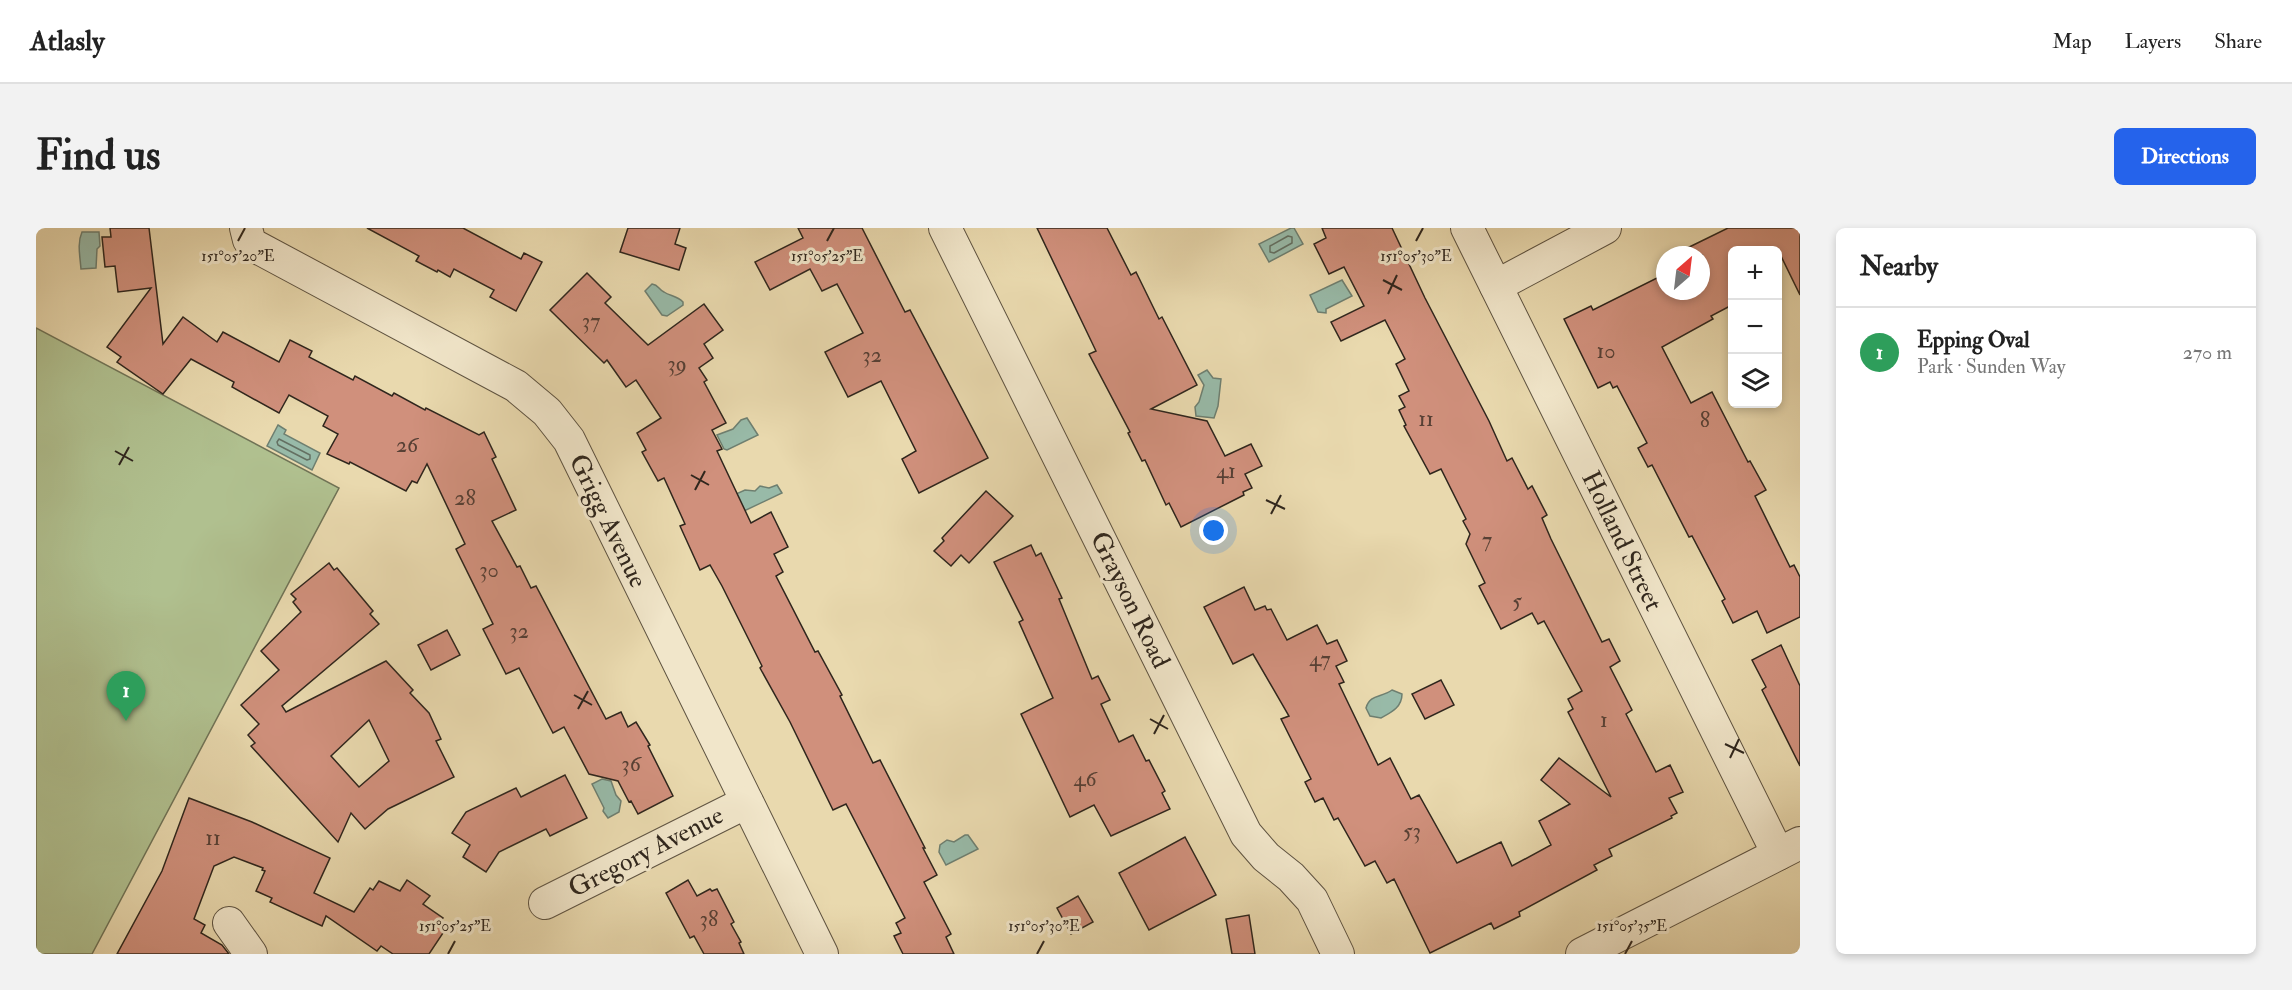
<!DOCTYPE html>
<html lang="en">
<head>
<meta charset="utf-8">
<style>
  body { margin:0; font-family:"IM FELL Double Pica",serif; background:#f2f2f2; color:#222 }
  .controls { position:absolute; right:18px; top:18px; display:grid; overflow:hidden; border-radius:9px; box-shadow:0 3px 9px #0003 }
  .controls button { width:54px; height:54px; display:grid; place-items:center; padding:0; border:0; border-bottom:2px solid #e0e0e0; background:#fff; color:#222; font:30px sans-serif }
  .compass { position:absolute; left:1620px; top:18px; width:54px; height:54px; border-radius:50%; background:#fff; box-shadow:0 3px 9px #0003; rotate:28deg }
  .you { position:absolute; left:1178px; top:303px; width:21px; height:21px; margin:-15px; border:4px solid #fff; border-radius:50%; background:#1a73e8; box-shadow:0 0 0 9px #1a73e833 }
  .badge { display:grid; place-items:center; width:39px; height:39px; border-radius:50%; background:#2563eb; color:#fff; font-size:20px; font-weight:700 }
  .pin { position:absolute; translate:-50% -50px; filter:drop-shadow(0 2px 3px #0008) }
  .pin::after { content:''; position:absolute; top:32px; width:21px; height:18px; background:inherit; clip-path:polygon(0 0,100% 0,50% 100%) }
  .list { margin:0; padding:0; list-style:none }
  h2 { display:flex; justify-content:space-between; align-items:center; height:78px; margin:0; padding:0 24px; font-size:26px }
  h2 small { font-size:20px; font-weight:400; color:#767676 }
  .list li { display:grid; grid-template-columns:39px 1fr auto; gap:18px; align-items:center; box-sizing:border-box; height:90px; padding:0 24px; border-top:2px solid #e0e0e0 }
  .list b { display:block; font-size:22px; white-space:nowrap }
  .list p { margin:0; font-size:20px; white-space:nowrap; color:#767676 }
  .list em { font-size:20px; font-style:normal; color:#767676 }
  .icon { flex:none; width:33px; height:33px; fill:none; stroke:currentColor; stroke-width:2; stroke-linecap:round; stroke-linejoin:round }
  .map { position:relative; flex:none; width:1764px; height:726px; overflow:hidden; border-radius:9px }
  header { display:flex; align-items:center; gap:36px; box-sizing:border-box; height:84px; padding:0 30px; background:#fff; border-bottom:2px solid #e0e0e0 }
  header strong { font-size:28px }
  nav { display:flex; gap:33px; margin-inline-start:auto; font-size:21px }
  .intro { display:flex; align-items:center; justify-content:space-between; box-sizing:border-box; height:144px; padding:0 36px }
  h1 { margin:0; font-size:42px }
  .button { padding:15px 27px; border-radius:9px; background:#2563eb; color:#fff; font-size:21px; font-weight:700 }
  main { display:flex; gap:36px; padding:0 36px }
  aside { flex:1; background:#fff; border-radius:9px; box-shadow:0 3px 9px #0003 }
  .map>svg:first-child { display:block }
</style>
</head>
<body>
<header>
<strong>Atlasly</strong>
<nav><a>Map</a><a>Layers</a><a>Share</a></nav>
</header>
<div class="intro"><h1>Find us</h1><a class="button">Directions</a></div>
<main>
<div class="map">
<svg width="1764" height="726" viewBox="0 0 1764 726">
  <rect width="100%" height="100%" fill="#e9d9ae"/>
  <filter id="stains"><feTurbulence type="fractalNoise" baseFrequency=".00333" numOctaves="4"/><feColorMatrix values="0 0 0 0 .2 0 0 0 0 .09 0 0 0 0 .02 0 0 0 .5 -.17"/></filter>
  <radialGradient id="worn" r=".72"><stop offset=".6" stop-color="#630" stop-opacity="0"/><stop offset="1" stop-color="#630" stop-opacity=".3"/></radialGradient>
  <!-- green -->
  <path fill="#b0c08f" stroke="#707356" stroke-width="1.5" d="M0,100l303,160 -247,466h-56z"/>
  <!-- water -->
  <g fill="#98baa8" stroke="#6e7f70" stroke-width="1.5">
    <path d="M1255,0h3l9,16 -34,18 -10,-18z"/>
    <path d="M46,4h17l1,14 -3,3 -1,19 -15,1c-1,-13 -4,-26 1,-37z"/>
    <path d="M1306,52l10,16 -26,13v4l-8,-1 -8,-17z"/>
    <path d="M616,56c7,1 6,5 12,8 6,4 13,4 19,10v3l-16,11 -5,-1 -17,-24z"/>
    <path d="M1171,142l6,8 8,1 -3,27 -4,12 -18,-2 -1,-9 4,-5 5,-17 -6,-10z"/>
    <path d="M711,190l11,17 -31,15 -3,-1 -7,-14 16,-6 8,-9z"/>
    <path d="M242,197l8,5 -2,4 36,19 -8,17 -45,-24z"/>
    <path d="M741,257l5,8 -38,18 -8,-17 9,-4 10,1 5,-5 9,2z"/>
    <path d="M1356,462l10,4c0,13 -10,18 -21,24l-11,-2 -4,-8c4,-14 15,-10 26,-18z"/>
    <path d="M566,551l9,2 5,14 5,6 -2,11 -11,6 -5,-7 1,-3 -12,-24z"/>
    <path d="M929,607h3l10,14 -32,16 -7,-13 1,-7 7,-5 7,2z"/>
  </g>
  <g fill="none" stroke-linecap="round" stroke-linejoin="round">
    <!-- shore -->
    <g stroke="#647062" stroke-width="1.5">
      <path d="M1252,8l4,1v6l-18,10 -4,-1v-6z"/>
      <path d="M243,211l31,16v4l-3,1 -29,-15 -1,-3z"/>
    </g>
  </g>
  <!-- building -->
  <g fill="#d0907c" stroke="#2f261d" stroke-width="1.5" fill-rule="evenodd">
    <path d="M74,0h39l14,116 20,-27 34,25 6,-10 56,30 11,-22 22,11 -3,6 44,23 2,-4 37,20 2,-3 31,17 1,-2 53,27 5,-3 12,25 -4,2 24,51 -24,11 25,46 3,-1 11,22 5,-2 70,133 15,-7 7,15 8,-5 14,23 -2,1 25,50 -35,18 -7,-13 -2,1 -11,-21 -29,-7 -25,-47 -11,6 -34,-65 -13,6 -23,-45 10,-5 -37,-75 9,-5 -38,-80 -10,19 -5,-2 -6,10 -56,-29 -1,2 -22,-10 11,-20 -15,-8 5,-10 -39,-21 -10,18 -47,-26 2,-5 -43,-23 -28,35 -46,-32 4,-5 -14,-10 44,-59 -33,4 -3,-26 -10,1 -3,-30h9z"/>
    <path d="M331,0h96l58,31 3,-6 18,9 -26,49 -26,-14 4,-7 -40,-21 -4,8 -12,-7 -1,2 -21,-11 3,-5z"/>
    <path d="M592,0h52l-5,16 11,4 -7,22 -59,-18z"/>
    <path d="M762,0h64l43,84 5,-2 78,148 -69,35 -17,-34 14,-8 -35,-70 -33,16 -23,-45 38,-19 -26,-49 -15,7 -12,-22 -40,21 -15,-28 48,-24z"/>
    <path d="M1001,0h70l24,47 5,-3 23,47 3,-2 35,68 -46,24 56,12 18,35 26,-12 11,22 -17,8 7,14 -9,4 1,3 -63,32 -12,-24 -3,2 -21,-45 -3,1 -14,-28 2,-1 -41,-78 7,-3z"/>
    <path d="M1286,0h70l33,70 64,123 18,40 5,-3 16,31 4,-3 15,29 -5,3 9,21 51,103 7,-3 11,22 -10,6 22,43 -6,4 30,58 14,-7 13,27 -14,6 8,15 -6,3 1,2 -63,31 3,7 -18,9 3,5 -78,42 1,4 -26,13 -3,-6 -61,30 -36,-74 -7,4 -12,-22 -10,5 -27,-48 -4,2 -11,-22 -8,4 -10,-20 6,-3 -30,-60 8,-3 -36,-62 -20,10 -29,-57 40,-20 11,23 10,-4 2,4 4,-1 16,31 30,-15 10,19 10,-4 10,21 -11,5 8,16 -5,2 39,81 12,-7 21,41 8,-4 38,68 44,-21 11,24 39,-21 -12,-24 31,-17 -29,-24 18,-22 52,39 -43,-85 5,-3 -5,-10 14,-8 -38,-70 -6,3 -6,-11 -31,16 -22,-43 6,-3 -19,-39 4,-10 -7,-13 3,-2 -25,-50 -11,5 -26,-48 2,-1 -7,-15 6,-3 -6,-11 10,-5 -13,-27 9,-5 -20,-39 -44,21 -10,-19 33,-16 -20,-39 -15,7 -15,-30 12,-6z"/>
    <path d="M1692,0h72v67l-22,-45h-46v55l-21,11 2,3 -51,28 29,56 21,-11 36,70 2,-1 16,29 -11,6 35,71 4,-2 6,12v40l-33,16 -10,-22 -24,12 -11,-22 3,-2 -33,-63 -3,1 -37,-72 -4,2 -10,-19 9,-5 -30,-57 -4,2 -3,-6 -12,6 -34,-69 27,-13 2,4 72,-36v17h36v-35l2,-1h-30z"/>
    <path d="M551,45l24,24 -6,6 43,42 56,-41 19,26 -19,14 9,14 -14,10 8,12 -3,2 22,41 -14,7 10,19 -5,2 34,72 20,-11 17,35 -14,7 9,18 -7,4 39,76 3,-1 24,44 -2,1 33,67 7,-3 45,88h-2l14,27 -13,7 27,52 -5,3 8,17h-51l-9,-18 7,-3 -5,-10 9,-5 -59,-114 -13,6 -43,-88 -30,-54 2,-2 -40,-80 -12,-21 -10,5 -20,-44 5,-2 -21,-46 -6,3 -16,-29 4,-2 -9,-17 24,-15 -25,-38 -10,7 -19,-27 -3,3 -54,-53z"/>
    <path d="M950,263l27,25 -44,47 -8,-8 -10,11 -17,-15 10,-10 -2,-3z"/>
    <path d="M995,317l5,11 5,-3 21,45 -3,1 33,80 6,-3 12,24 -9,4 18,38 14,-7 13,26 3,-1 16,31 -3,2 8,16 -59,27 -17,-31 -24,12 -49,-103 32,-16 -34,-76 4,-2 -29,-58z"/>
    <path d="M293,335l5,7 3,-2 36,43 -3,3 9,10 -97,82 4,6 100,-51 27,29 -3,3 19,20 12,26 -5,2 18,36 -66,32 -23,20 -14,-16 -13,29 -87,-96 4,-3 -7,-8 11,-11 -18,-19 38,-35 -18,-19 40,-39 -8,-10 3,-3 -5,-5zM333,492l20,41 -30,26 -28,-31z"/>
    <path d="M411,402l13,25 -29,15 -13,-25z"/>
    <path d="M1745,417l19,41v80l-38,-76 4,-3 -14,-27z"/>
    <path d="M1405,452l13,25 -29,14 -13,-25z"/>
    <path d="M529,547l22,43 -37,18 -4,-7 -47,23 -13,20 -23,-15 7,-12 -18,-12 14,-21 50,-24 5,9z"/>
    <path d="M153,570l63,24 78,36 -16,35 40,19 16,-24 3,2 6,-9 21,10 7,-11 23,16 -7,8 20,14 -5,7 7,5 -16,24h-36l-12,-8 -4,5 -51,-35 -4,10 -52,-24 2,-4 -16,-7 9,-20 -3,-1 1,-2 -29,-11 -20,9 -20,53 11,6 -4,8 21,12 7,9h-112l45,-83z"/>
    <path d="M1149,609l31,58 -67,35 -30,-57z"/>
    <path d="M652,652l9,16 13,-7 2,2 5,-2 17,33 -3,2 10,18 -2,1 5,11h-40l-10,-18 -4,2 -24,-45z"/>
    <path d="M1042,668l15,26 -22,12 -14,-26z"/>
    <path d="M1213,687l6,39h-23l-6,-35z"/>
  </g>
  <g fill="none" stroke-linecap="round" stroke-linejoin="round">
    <defs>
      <g id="minor">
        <path d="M210,0l3,12 4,5 263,141 31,26 22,28 253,514"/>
        <path d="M909,0l301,606 20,23 25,20 21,23 26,54"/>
        <path d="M1431,0l311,626"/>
        <path d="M1460,58l109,-58"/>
        <path d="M509,675l202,-101"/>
        <path d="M193,695l22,31"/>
        <path d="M1546,726l218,-111"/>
      </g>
    </defs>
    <!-- minor casing -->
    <use href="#minor" stroke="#5e5341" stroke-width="34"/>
    <!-- minor -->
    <use href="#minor" stroke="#f1e6ca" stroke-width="32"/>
  </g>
  <!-- ticks -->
  <path fill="none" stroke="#2f261d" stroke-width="2" d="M202,13l7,-13M791,13l7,-13M1380,13l7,-13M1347,52l19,10M1352,66l9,-19M79,223l18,10M83,237l10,-18M655,247l18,10M659,262l10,-19M1230,272l19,9M1235,286l10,-19M538,467l18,10M542,481l10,-18M1114,491l18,10M1118,506l10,-19M1689,516l19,9M1694,530l9,-19M412,726l7,-13M1001,726l7,-13M1589,726l7,-13"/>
  <g text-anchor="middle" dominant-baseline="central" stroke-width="6" stroke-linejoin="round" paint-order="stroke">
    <!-- number labels -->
    <g font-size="22" fill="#574035">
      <text x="555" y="93">37</text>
      <text x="1570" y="123">10</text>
      <text x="836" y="127">32</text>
      <text x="641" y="136">39</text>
      <text x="1390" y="191">11</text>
      <text x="1669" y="192">8</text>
      <text x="371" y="217">26</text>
      <text x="1190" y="243">41</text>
      <text x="429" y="270">28</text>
      <text x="1451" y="312">7</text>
      <text x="453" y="342">30</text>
      <text x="1481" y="373">5</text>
      <text x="483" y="403">32</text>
      <text x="1284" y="431">47</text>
      <text x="1568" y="492">1</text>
      <text x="595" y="536">36</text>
      <text x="1049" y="551">46</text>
      <text x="1376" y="603">53</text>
      <text x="177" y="610">11</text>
      <text x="673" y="691">38</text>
    </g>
    <!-- street labels -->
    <g font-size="26" fill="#2f261d" stroke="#f1e6ca">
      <text transform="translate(572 293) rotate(64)">Grigg Avenue</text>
      <text transform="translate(1586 313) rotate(64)">Holland Street</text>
      <text transform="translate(1094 372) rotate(64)">Grayson Road</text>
      <text transform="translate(610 624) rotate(-27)">Gregory Avenue</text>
    </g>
  </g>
  <g font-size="15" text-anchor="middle" fill="#2f261d" stroke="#f1e6ca" stroke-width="6" stroke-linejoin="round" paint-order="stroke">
    <text x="202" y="33">151°05'20"E</text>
    <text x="791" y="33">151°05'25"E</text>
    <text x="1380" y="33">151°05'30"E</text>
    <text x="419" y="703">151°05'25"E</text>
    <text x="1008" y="703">151°05'30"E</text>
    <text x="1596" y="703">151°05'35"E</text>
  </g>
  <rect width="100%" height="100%" filter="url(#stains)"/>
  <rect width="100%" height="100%" fill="url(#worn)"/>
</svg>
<div class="controls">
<button>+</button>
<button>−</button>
<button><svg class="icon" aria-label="layers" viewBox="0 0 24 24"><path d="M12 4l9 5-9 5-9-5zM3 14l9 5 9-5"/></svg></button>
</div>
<svg class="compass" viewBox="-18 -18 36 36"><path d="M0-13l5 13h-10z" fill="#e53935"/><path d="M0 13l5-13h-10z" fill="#767676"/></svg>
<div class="you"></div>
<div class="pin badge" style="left:90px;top:493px;background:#2e9e5b">1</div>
</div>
<aside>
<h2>Nearby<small></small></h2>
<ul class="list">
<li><span class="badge" style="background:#2e9e5b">1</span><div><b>Epping Oval</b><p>Park · Sunden Way</p></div><em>270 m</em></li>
</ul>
</aside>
</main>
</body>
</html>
